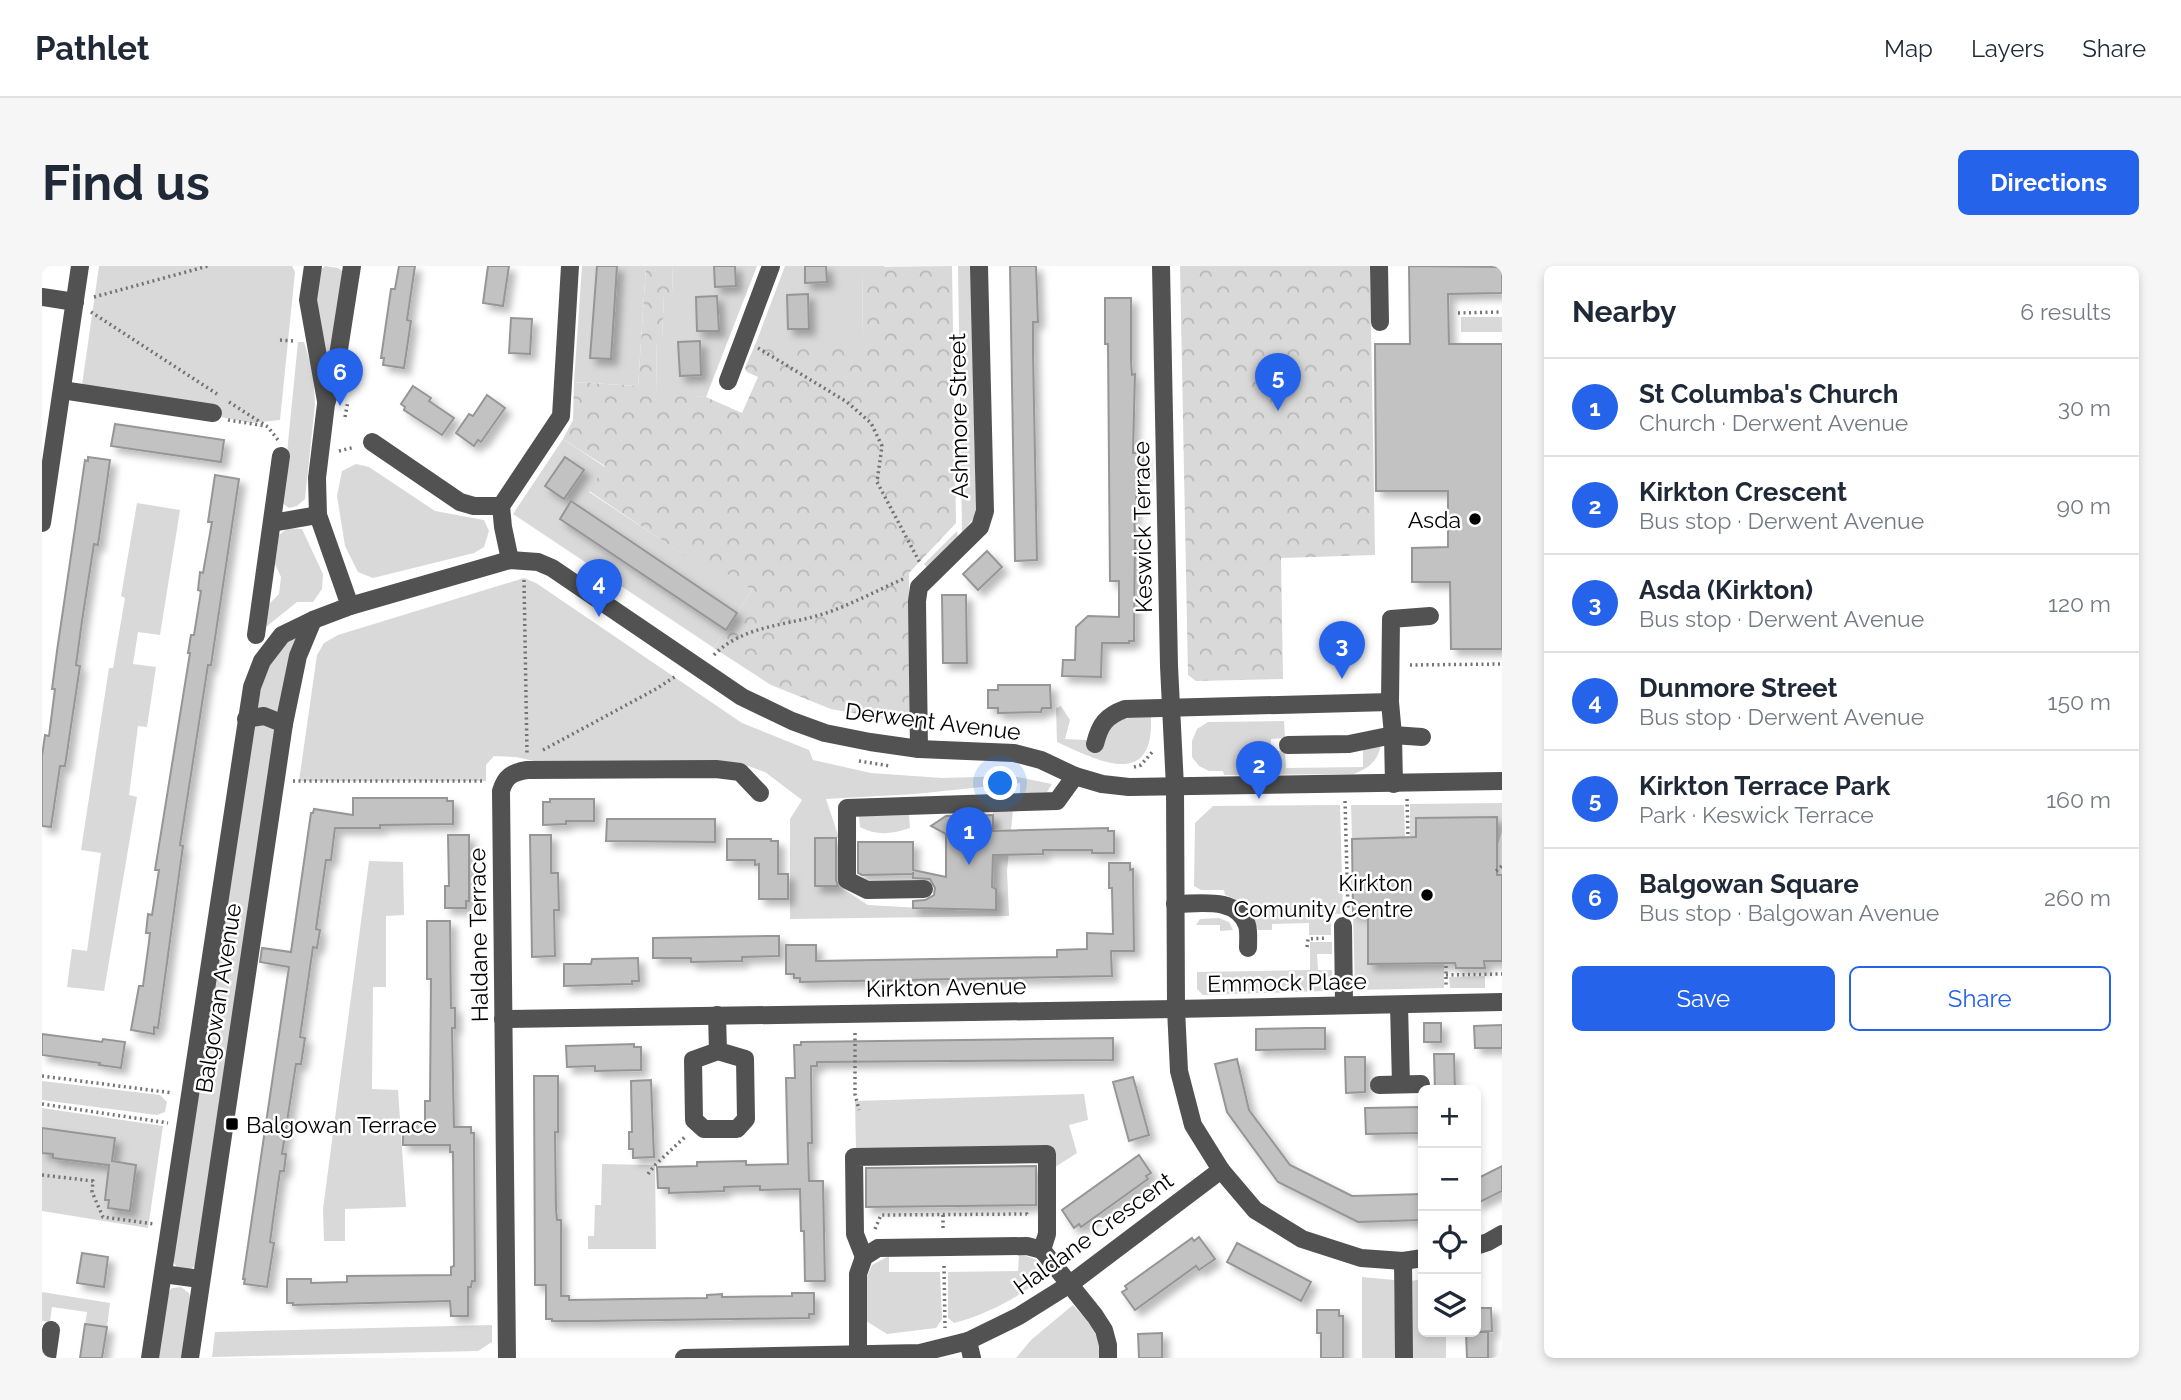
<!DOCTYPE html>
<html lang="en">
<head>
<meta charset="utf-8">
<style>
  body { margin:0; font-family:Raleway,sans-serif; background:#f6f6f7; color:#1f2937 }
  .controls { position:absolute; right:21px; bottom:21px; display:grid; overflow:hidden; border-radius:10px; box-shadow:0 4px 10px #0003 }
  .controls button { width:63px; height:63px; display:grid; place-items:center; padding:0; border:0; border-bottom:2px solid #e0e1e3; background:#fff; color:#1f2937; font:35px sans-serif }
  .you { position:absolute; left:959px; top:518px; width:24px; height:24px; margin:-18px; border:5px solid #fff; border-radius:50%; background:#1a73e8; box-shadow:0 0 0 10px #1a73e833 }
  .badge { display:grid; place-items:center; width:46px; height:46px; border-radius:50%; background:#2563eb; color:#fff; font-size:23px; font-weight:700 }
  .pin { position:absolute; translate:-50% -58px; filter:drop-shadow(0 2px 4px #0008) }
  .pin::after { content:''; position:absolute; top:37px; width:24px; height:21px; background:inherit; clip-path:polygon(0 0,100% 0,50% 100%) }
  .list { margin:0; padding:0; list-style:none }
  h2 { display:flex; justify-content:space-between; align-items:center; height:91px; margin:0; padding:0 28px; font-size:30px }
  h2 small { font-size:23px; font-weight:400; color:#747a83 }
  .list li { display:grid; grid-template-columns:46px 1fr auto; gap:21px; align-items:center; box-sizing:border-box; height:98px; padding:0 28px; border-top:2px solid #e0e1e3 }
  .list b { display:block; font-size:26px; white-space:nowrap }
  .list p { margin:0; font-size:23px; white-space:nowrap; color:#747a83 }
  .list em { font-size:23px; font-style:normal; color:#747a83 }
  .actions { display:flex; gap:14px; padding:21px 28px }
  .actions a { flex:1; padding:16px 0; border:2px solid #2563eb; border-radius:10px; text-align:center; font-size:24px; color:#2563eb }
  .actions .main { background:#2563eb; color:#fff }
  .icon { flex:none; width:38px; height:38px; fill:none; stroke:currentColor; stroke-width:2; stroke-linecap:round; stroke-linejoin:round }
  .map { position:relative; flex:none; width:1460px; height:1092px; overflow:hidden; border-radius:10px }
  header { display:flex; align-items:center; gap:42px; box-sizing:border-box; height:98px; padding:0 35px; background:#fff; border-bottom:2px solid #e0e1e3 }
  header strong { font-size:33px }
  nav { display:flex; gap:38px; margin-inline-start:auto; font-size:24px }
  .intro { display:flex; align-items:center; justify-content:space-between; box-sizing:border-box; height:168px; padding:0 42px }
  h1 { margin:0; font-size:49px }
  .button { padding:18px 32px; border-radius:10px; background:#2563eb; color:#fff; font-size:24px; font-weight:700 }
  main { display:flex; gap:42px; padding:0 42px }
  aside { flex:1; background:#fff; border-radius:10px; box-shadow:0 4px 10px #0003 }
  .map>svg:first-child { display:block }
</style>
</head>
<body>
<header>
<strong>Pathlet</strong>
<nav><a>Map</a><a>Layers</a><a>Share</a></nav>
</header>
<div class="intro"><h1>Find us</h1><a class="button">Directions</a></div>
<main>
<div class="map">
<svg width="1460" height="1092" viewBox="0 0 1460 1092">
  <defs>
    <pattern id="forest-crowns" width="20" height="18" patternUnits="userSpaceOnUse" patternTransform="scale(1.75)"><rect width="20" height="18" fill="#d9d9d9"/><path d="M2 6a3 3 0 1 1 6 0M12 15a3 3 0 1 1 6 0" fill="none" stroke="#b8b8b8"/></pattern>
    <filter id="shadow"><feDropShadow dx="6" dy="6" stdDeviation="3.5" flood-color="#0004"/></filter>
  </defs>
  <rect width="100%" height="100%" fill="#fff"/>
  <!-- green -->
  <g fill="#d9d9d9">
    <path d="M57,0h193l3,6 -15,148 -29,3 -36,-7 2,-11 -135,-20z"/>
    <path d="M283,0l13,2 7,5 -14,95 -6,-2 -12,-52 6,-43z"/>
    <path d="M540,0h64l-8,120 -64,-4z"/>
    <path d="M631,0h84l-51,131 -50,-4 1,-54 5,-1 2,-43 8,-1z"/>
    <path d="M743,0h99v2h-21l-1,72h-105z"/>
    <path d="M916,0h13l5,249 -14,18z"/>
    <rect x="1419" y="51" width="41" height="15"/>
    <path d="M256,76h6l9,30 2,32 -10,95 -8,7 -8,2 -7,-5z"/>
    <path d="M521,173l42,28 -16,25 132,87 5,-7 26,18 -38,58 -201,-134z"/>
    <path d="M314,198l13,3 66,44 49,9 5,11 -5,16 -10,6 -101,25 -15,-6 -13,-26 -8,-50 5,-25z"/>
    <path d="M95,237l43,7 -20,125 -22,-3 -5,32 23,3 -9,60 -9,-1 -9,69 8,2 -33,194 -37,-4 5,-38 15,2 14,-98 -20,-3 28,-182h4l12,-70 -4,-2z"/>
    <path d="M246,262l14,1 21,45 -1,15 -9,13h-16l-31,25 3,-23 10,-10 2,-17 -6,-13 4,-29z"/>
    <path d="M915,265l1,6 -31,30 -3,-3z"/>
    <path d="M482,312l12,5 206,140 67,27 4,10 58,13 71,5 70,-2 40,8 -5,8 -27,2v-11l-105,11 -89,5 13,39h-24v48h24l29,19 70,4h57l1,-20 -6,-4 3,-74 20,-1 -6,61 2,45 -219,3v-100l12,-19 -37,-28 -25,-9 -24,-2h-182l-18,-4 -22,-1 -8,9v16h-187l18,-126 7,-12 14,-8z"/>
    <path d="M251,369l4,4 -7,14 -11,61 -26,-3 20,-55z"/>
    <path d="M1019,440l9,14 -5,19 21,1v4h18c5,-28 23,-26 47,-27 3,74 -54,43 -94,25l-1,-34z"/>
    <path d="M1242,455l1,17 -14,1v12h14l1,17 77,-1v-19l18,-3c-4,17 -11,22 -27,29l-130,1 -1,-4h-14l-10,-5 -7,-9v-16l5,-12 11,-7z"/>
    <path d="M216,457l16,4 2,8 -78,529 -9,6 -12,-2 -5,-9 79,-531z"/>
    <path d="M1460,537v29l-5,15 -81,-29v19l-6,1v-34z"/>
    <path d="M1298,539l3,109h-12v21h-22v-12l-37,1v6h-14c-8,-17 -14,-29 -33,-35l-1,-5h-23l-7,-4 1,-63 18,-17z"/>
    <path d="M1309,539h53l1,33 -53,1z"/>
    <path d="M867,549l1,13c-17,6 -34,8 -50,-1l-1,-11z"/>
    <path d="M327,595l34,1 1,53 -18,1v71h-13l-1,102 26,1 8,117 -61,2v32h-21l-1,-32z"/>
    <path d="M1311,647h15l1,51 75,-1v25l-89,2z"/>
    <path d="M1177,652l10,4 4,8 -13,1v-6h-24l4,-6z"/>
    <path d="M1268,676h22v12h-15l1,16h14v15l-6,6 -123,4 -6,-6v-17l113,-2z"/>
    <path d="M1443,710v12h-35l-1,-11z"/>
    <path d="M0,815l118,14 7,7 -2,10 -8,3 -115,-15z"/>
    <path d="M1042,828l4,26 -19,5 8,28 -25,16v-23l-196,4 -1,-49z"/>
    <path d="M0,842l121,18 -15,102 -106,-17z"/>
    <path d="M560,898l53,1 1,84h-68v-13h6l1,-31h6z"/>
    <path d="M977,989c14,2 22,5 29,18 -26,23 -60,41 -94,50l-6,-5v-46l70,-1z"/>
    <path d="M847,990v16h51l2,47 -6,9 -49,6 -21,-13v-42l6,-14z"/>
    <path d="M1320,1011l32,3 2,78h-34z"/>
    <path d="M1381,1013v53h23v26h-34l-1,-77z"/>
    <path d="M139,1021l8,6 2,10 -7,55h-27l8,-62 7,-8z"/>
    <path d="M0,1026l68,11 -3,24 -22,-3 2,-12 -35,-5 -2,15 -8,-1z"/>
    <path d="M1031,1039c16,17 27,29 28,53h-85l15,-18z"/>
    <path d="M450,1059v17l-14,9 -266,6 3,-25z"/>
  </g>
  <!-- forest -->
  <g fill="url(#forest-crowns)">
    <path d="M604,0h27l-1,29h-8l-2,44h-5l-1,53 50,5 36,16 16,-36 -11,-5 -2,-4 12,-28h105l1,-73 89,-1 4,257 -47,50 1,141 -5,9 -74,-14 -60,-24 -57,-37 38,-58 -26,-17 -5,7 -132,-89 16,-25 -42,-27 10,-19 1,-38 64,4z"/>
    <path d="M1138,0h190l5,289 -94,3 2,121 -87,2 -8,-6z"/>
  </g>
  <!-- building -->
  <g fill="#c2c2c2" stroke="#969696" stroke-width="2" filter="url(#shadow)">
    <path d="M357,0h16l-8,54 4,1 -7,47 -21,-3 1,-7h-3l10,-69h4z"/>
    <path d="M446,0h21l-6,40 -20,-3z"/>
    <path d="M555,0h20l-6,93 -21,-1z"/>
    <path d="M672,0h21l1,20 -21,1z"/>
    <path d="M763,0h21l1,16 -22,1z"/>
    <path d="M968,0h26l2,56h-5v30l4,208 -22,1z"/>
    <path d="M1367,0l93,1v26l-54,1 1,50h53v305h-51l-1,-67h-38v-34l36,-1v-56h-72l-1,-147h35z"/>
    <path d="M766,28l1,35h-21l-1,-34z"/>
    <path d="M675,30l2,35h-22l-1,-34z"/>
    <path d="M1063,32h26v63l1,14 3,-1 -2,79h10v25h-6l-1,28h-2l1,32 -1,103h-5v2h-27l-1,34 -39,-1 1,-16h12l1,-33 12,-11 31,1v-36h-9l-2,-237h-3z"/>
    <path d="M469,52l21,1 -2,35 -21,-1z"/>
    <path d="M658,75l1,34 -21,1 -2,-34z"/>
    <path d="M371,120l18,12 -2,3 25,17 -12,17 -38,-25 1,-3 -4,-3z"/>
    <path d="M445,129l18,13 -24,34 -3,-2 -4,6 -18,-13 13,-19 4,2z"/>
    <path d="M73,158l109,16 -3,22 -110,-16z"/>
    <path d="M46,191l22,3 -12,85 -4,-1 -12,77 -6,44 4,1 -15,100h-5l-9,61 -9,-1v-70l3,-21 4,1 6,-47h-3l5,-38 28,-191 3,1z"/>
    <path d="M523,191l19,13 -20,29 -19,-13z"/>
    <path d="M173,209l24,4 -28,186h-3l-28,180 3,1 -25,182 -4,-1v7l-23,-4 8,-44h4l6,-44 1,-9h-4l2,-19 4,1 7,-45h-4l35,-217h-2l3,-18h3l7,-44 -3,-1 2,-18 3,1 9,-51h-4z"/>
    <path d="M529,235l166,112 -11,17 -166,-111z"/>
    <path d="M945,285l15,16 -24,23 -15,-16z"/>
    <path d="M900,329h24l1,68h-24z"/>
    <path d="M956,419h52l1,23h-9l-1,4 -43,1v-5h-10v-18h10z"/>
    <path d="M311,532h94v3h6v23l-73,1v3h-45l-4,32h-5l-10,69 4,1 -3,18 -4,-1 -13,90 5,1 -4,26h-5l-14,90h4l-2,17h-4l-6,42 -4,29 4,1 -7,44 -23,-3 1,-5h-2l46,-312 -29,-5 2,-14 29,4 20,-139h2l1,-4 39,6z"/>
    <path d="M508,533h44v22h-28v3l-23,1v-23h7z"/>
    <path d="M951,549v16l115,-3v3h6v22h-22v-3h-49v4l-50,1 -1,32 4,2v21l-83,-2v-7l12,-1 9,-5 1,-7 -5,-9 -17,-1v-6v2l-51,1 -4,-2v-31h55v28l33,7v-43l-15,-8 15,-10z"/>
    <path d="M1455,551v58h5v86h-18l1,7h-29l-1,-5 -87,1v-51h-15l-1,-74 64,-2v-19z"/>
    <path d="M565,553h108v23l-109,-1z"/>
    <path d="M406,569h21v66h-3v7h-21v-22h4z"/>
    <path d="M488,569h21v38h7l1,37h-5l1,46 -23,1z"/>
    <path d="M773,572h21v42l2,6h-23z"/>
    <path d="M685,573h44v2h7v33h10v25h-29v-35l-4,1v-5h-28z"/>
    <path d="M1067,597h21v7l3,-1 1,82h-23l1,25 -312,6v-4h-6v-4h-8v-29h30v16l241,-4v-7l30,-1v-16l26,1 -1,-46h-3z"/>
    <path d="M385,655h23l1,87h4v20h-3l2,99h17v6h3l1,148h-3l-1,6h-3v29h-17l-1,-15 -157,4v-2h-6v-24h24v4l36,-1v-6l104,-1v-8l3,-1 -1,-114h-3v-7h-47v-21h22v-23h5l1,-122h-4z"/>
    <path d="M726,670h11v20l-37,1v4l-51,1v-4h-38v-20z"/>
    <path d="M596,692l1,23h-7v3l-68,2v-22h27l1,-5z"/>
    <rect x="1382" y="757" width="17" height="19"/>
    <path d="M1460,759v23h-27l-1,-22z"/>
    <path d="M1265,762h18v21l-69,1v-21z"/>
    <path d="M0,768l60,8 1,-3 22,3 -4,26 -22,-3 1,-2 -58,-8z"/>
    <path d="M1071,772v22l-296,2v4h-6l1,77h-4l1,38h14l2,100h-20l-1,-50h-3l-1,-42 -40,1v-4l-36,1v4l-55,2v-5h-11l-1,-21 40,-1v-4l49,-1v4l42,-1 -2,-86h9l-1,-33h7v-3z"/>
    <path d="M592,778v3h7v23l-46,1v-5l-28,1 -1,-21z"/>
    <path d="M1392,788h20l1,36h-20z"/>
    <path d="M1303,791h20v35l-19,1z"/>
    <path d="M1195,793l12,51 41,55 62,31 71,-2v26l-65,2 -80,-40 -51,-70 -12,-48z"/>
    <path d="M492,810h24v56h-3l1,77 1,11h4v76h8v4l62,-1 76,-1v-3l15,-1v3l70,-1v-3h22v21h-5v4l-216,3h-41v-2h-6v-34h-11z"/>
    <path d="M1091,811l16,58 -20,6 -16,-59z"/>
    <path d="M609,814l3,77 -21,1v-9h-4v-17h3l-1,-51z"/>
    <path d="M1381,841v26l-57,1 -1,-26z"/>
    <path d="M0,862l73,10 -3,23 24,4 -6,46 -22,-3 1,-8h-4l4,-35 -56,-7v-4l-11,-1z"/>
    <path d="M1097,889l12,18 -5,3 2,3 -67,48 -2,-3 -5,4 -12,-18z"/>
    <path d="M994,900v39l-170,2v-39z"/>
    <path d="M1460,900v25l-26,13v-25z"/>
    <path d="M1157,971l16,22 -16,11 -3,-4 -61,44 -13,-18 5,-3 -2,-3 67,-48 2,3z"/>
    <path d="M1195,977l74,39 -10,19 -74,-39z"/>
    <path d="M40,987l26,4 -4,30 -27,-4z"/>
    <path d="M1434,1042h15l1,23 -16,1z"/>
    <path d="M1275,1044h22v6h4v42h-22v-25h-4z"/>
    <path d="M43,1058l22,3 -5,31h-22z"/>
    <path d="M1424,1066h22v26h-21z"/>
    <path d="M1120,1067v25h-23l-1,-24z"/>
  </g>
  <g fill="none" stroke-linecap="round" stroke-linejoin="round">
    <!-- path -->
    <g stroke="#747474" stroke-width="3.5" stroke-dasharray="2 3.5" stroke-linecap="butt">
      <path d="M52,31l114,-31"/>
      <path d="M49,46l126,82"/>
      <path d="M1416,47l44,-1"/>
      <path d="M238,74l14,1"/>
      <path d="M716,82l89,54 24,21 11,23 -5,36 43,81"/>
      <path d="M187,136l39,25 10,13"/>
      <path d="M303,151l3,-16"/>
      <path d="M186,154l38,6"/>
      <path d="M297,185l16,-4"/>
      <path d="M482,314l3,174"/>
      <path d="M672,389c30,-31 76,-29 115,-43 25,-9 49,-22 74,-33"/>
      <path d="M1368,399l92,-1"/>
      <path d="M501,484l113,-61 20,-13"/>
      <path d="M817,495l31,5"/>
      <path d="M1092,501l7,-2 13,-15"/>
      <path d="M251,515h191"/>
      <path d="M1365,533l1,37"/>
      <path d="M1303,535l3,108"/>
      <path d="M1454,605l6,-5"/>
      <path d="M1265,681l1,-8 19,-1"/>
      <path d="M1404,700v19"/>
      <path d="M1404,709l56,-1"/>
      <path d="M813,767v61l4,16"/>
      <path d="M0,810l131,17"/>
      <path d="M0,838l126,19"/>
      <path d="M606,908l7,-9 30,-28"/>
      <path d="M0,909l51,6 -1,11 11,25 51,7"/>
      <path d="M901,949v15"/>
      <path d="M833,963l6,-14 146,-1 1,3"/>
      <path d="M902,1000l1,62"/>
    </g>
    <!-- minor -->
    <g stroke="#525252" stroke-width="18">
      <path d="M271,0l-5,34 18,101"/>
      <path d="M1119,0l8,400 6,121 1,222 3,62 14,54 28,45 34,40 47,29 59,19 42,3 20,-3"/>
      <path d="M1337,0l1,56"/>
      <path d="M0,31l33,5"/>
      <path d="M686,115l43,-115"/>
      <path d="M20,124l151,23"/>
      <path d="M330,176l88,60 14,4h27l2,21 7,33"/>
      <path d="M459,240l60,-90 9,-150"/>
      <path d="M0,257l38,-257"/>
      <path d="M230,257l46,-8"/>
      <path d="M308,340l-32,-91 -1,-37 9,-74 9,-29 17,-109"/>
      <path d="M214,369l25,-179"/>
      <path d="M1348,436l1,-83 39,-3"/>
      <path d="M204,453l18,-3 20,8"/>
      <path d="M1053,478c5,-20 11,-28 30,-35l265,-7 3,33 1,49"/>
      <path d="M1246,479l61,-1 44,-9 29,2"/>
      <path d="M877,483l-2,-148 2,-14 61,-60 5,-16 -6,-245"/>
      <path d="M882,623l-57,1 -20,-10v-72l210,-7 18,-25"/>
      <path d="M1133,638c24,0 61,-8 72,21 2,6 1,16 1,23"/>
      <path d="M1301,660l1,79"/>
      <path d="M1357,739l2,79"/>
      <path d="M675,749l1,36 27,8 1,60 -9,10h-33l-10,-9 -1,-60 25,-9"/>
      <path d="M461,753l673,-10 326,-7"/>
      <path d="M1337,819l42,-1"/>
      <path d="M1434,980l12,-4 14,-8"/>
      <path d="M822,991l-9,-23 -1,-77 193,-3v80l-5,16"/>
      <path d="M1361,995l1,97"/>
      <path d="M121,1008l37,5"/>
      <path d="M816,1089v-81l6,-17 14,-9 149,-2 15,4 53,66 9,14 4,15v13"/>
      <path d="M5,1092l4,-28"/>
      <path d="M108,1092l102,-671 10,-26 20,-26 31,-15 37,-14 160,-46 28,2 14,6 190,129 50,24 33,12 45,9 49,7 95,4 27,7 34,16 27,8 27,3 373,-6"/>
      <path d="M148,1092l94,-634 14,-68 15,-36"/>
      <path d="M465,1092l-6,-567c4,-14 11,-19 26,-21l189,-1 24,3 20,21"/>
      <path d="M642,1092l236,-5 48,-12"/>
      <path d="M930,1092l-4,-17 51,-25 51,-32 151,-114"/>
    </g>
  </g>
  <!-- markers -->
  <g fill="#000" stroke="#fff" stroke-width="2.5">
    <circle cx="1433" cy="253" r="7"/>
    <circle cx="1385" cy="629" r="7"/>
    <rect x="183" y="851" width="14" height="14" rx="3.5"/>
  </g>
  <g text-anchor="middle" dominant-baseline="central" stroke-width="5" stroke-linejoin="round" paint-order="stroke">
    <!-- street labels -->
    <g font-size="23" fill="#000" stroke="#fff">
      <text transform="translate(916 150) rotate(-91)">Ashmore Street</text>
      <text transform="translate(1100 261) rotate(-91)">Keswick Terrace</text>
      <text transform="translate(891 455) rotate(7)">Derwent Avenue</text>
      <text transform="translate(436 669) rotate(-91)">Haldane Terrace</text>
      <text transform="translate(1245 716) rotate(-1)">Emmock Place</text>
      <text transform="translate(904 721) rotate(-1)">Kirkton Avenue</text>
      <text transform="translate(176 732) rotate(-81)">Balgowan Avenue</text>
      <text transform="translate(1051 967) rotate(-36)">Haldane Crescent</text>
    </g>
    <!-- poi labels -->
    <g font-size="23" fill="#000" stroke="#fff" text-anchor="end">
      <text x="1419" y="253">Asda</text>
      <text x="1371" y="616">Kirkton<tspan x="1371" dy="26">Comunity Centre</tspan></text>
      <text x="204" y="858" text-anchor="start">Balgowan Terrace</text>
    </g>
  </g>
</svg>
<div class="controls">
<button>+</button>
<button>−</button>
<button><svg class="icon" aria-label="locate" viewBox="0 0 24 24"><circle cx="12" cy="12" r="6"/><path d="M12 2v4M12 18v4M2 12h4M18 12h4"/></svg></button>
<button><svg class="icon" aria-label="layers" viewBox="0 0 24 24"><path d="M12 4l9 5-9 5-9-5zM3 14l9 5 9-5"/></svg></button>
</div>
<div class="you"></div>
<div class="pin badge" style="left:927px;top:599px">1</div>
<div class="pin badge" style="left:1217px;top:533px">2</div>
<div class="pin badge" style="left:1300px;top:413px">3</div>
<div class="pin badge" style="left:557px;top:351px">4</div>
<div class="pin badge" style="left:1236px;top:145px">5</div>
<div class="pin badge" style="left:298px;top:140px">6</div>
</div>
<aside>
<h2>Nearby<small>6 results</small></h2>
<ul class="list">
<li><span class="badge">1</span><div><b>St Columba's Church</b><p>Church · Derwent Avenue</p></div><em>30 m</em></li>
<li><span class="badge">2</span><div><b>Kirkton Crescent</b><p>Bus stop · Derwent Avenue</p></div><em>90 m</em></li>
<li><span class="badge">3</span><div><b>Asda (Kirkton)</b><p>Bus stop · Derwent Avenue</p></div><em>120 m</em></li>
<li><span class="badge">4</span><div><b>Dunmore Street</b><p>Bus stop · Derwent Avenue</p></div><em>150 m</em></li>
<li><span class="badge">5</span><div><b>Kirkton Terrace Park</b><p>Park · Keswick Terrace</p></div><em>160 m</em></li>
<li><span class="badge">6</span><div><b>Balgowan Square</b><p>Bus stop · Balgowan Avenue</p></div><em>260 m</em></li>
</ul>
<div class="actions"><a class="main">Save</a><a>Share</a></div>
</aside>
</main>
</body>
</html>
